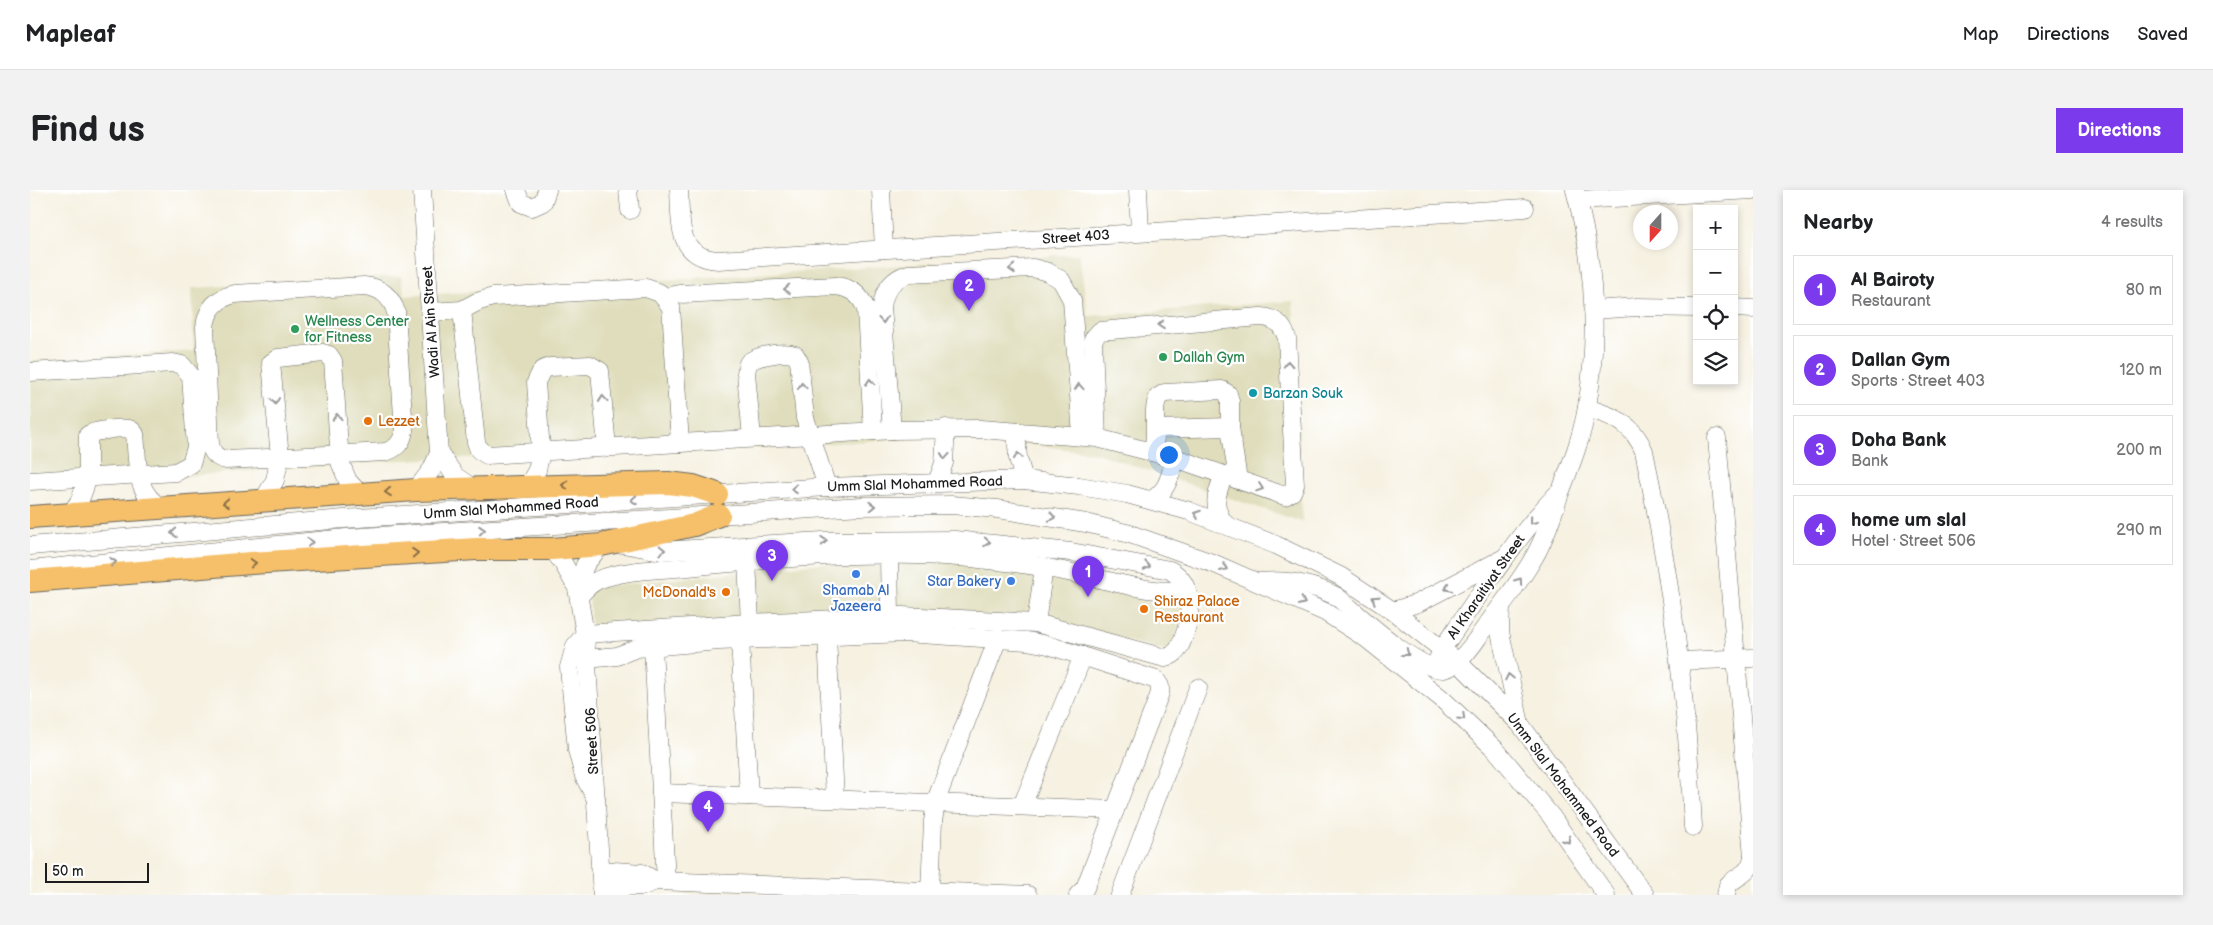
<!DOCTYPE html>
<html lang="en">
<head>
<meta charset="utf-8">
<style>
  body { margin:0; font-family:"Balsamiq Sans",sans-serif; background:#f2f2f2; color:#202124 }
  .controls { position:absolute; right:15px; top:15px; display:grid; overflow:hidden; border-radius:0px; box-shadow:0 2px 8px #0003 }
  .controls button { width:45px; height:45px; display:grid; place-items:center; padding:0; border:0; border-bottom:1px solid #e0e0e0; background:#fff; color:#202124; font:25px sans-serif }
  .compass { position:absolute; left:1603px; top:15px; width:45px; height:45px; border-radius:50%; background:#fff; box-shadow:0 2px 8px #0003; rotate:201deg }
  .scale { position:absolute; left:15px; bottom:12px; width:104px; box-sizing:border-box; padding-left:5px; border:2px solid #1c1c1c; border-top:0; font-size:14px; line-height:18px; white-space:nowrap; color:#1c1c1c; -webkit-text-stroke:4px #fff; paint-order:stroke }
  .you { position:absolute; left:1138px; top:264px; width:18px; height:18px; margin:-12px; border:4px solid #fff; border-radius:50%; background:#1a73e8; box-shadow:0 0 0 8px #1a73e833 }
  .badge { display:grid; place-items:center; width:32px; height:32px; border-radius:50%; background:#7c3aed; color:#fff; font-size:16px; font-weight:700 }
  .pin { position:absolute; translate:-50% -41px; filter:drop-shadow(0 1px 2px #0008) }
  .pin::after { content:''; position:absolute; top:26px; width:18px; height:15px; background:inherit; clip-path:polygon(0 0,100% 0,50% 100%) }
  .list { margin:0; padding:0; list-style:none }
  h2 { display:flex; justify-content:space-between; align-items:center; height:65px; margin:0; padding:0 20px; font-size:21px }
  h2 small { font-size:16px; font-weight:400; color:#757577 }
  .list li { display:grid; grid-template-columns:32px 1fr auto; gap:15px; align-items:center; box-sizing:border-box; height:70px; margin:0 10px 10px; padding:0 10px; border:1px solid #e0e0e0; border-radius:0px }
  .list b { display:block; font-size:19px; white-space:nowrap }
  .list p { margin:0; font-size:16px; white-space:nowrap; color:#757577 }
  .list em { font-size:16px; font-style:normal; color:#757577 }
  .icon { flex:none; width:28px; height:28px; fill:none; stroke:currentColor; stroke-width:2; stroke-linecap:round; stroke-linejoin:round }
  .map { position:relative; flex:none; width:1723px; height:705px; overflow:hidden; border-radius:0px }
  header { display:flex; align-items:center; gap:30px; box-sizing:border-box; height:70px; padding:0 25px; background:#fff; border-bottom:1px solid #e0e0e0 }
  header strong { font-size:24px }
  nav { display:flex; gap:28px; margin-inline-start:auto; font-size:18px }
  .intro { display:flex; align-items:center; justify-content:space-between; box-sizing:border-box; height:120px; padding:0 30px }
  h1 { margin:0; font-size:35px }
  .button { padding:12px 22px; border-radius:0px; background:#7c3aed; color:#fff; font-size:18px; font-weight:700 }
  main { display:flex; gap:30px; padding:0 30px }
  aside { flex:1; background:#fff; border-radius:0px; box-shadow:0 2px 8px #0003 }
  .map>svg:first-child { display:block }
</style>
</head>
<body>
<header>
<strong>Mapleaf</strong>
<nav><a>Map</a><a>Directions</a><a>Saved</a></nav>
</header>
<div class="intro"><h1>Find us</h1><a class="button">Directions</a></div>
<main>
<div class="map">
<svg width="1723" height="705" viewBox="0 0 1723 705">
  <rect width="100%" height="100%" fill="#fff"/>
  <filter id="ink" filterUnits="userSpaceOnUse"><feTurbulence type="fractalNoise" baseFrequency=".02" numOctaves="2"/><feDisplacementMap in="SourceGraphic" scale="10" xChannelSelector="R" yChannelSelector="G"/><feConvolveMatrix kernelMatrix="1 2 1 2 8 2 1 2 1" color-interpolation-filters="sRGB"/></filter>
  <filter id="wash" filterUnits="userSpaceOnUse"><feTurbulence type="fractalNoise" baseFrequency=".0096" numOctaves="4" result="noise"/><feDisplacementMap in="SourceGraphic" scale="20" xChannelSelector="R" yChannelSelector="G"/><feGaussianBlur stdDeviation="1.12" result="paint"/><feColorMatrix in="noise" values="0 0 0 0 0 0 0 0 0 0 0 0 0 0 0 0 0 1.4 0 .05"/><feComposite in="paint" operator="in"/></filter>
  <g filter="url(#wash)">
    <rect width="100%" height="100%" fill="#f6f1e1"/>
    <!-- built -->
    <g fill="#dfddbb">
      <path d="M1049,64l9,62 205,-15 9,221 -206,-69 -91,-12 -90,-3 -158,10 -357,12 -370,28v-127l164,-10 -2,-63 209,-12 4,20z"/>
      <path d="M849,367l163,7 142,45 -14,43 -140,-37 -439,13 -2,-40z"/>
    </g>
  </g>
  <g filter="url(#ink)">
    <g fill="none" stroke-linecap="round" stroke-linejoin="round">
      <defs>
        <g id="minor">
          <path d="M392,0l17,263 16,23 16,11"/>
          <path d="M486,0l5,13 11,4 11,-5 4,-12"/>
          <path d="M598,0l2,20"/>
          <path d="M649,0c2,32 -3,67 39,70l807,-52"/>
          <path d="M851,0l3,59"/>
          <path d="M1108,0l2,42"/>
          <path d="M1548,10l175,-10"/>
          <path d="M334,96c16,1 27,10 32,26l8,119c-2,12 -8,18 -19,21l-159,8c-10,-2 -14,-7 -16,-16l-5,-117c2,-18 12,-29 30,-33z"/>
          <path d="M635,107l15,-3 156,-8c15,2 24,8 30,23l7,122"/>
          <path d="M1704,118l19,1"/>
          <path d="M432,120l14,132 3,8 8,5 405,-25 88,-1 117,9 78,20 110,38 7,-4 3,-7 -8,-147c-4,-13 -13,-21 -27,-21l-160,14 -7,8v5l4,94"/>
          <path d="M1563,120l44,-3 60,1"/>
          <path d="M400,122l32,-2 15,-8 16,-5 153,-9 14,5 11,14 9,136"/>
          <path d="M0,182l143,-9 9,2 9,11 5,71 -5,17 -15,8 -146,9"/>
          <path d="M1557,218c26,8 46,15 57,43 27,127 43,246 49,376"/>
          <path d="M1126,239l74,-2"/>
          <path d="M862,240l-10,-123c2,-17 10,-28 26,-33l125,-6 15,4 13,8 11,20 10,136"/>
          <path d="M986,242l2,26 6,22"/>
          <path d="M722,248l-6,-65 2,-10c9,-8 36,-12 47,-8l4,6 6,57 22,69"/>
          <path d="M1687,248l36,418"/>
          <path d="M1122,262c7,-17 -1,-41 6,-55l7,-4 57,-3 6,4 2,7v26l8,53"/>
          <path d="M1194,285c-8,19 -13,33 2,50"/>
          <path d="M907,292l7,-19 2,-35"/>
          <path d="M498,296l9,-16 4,-18 -5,-70 6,-12 8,-3 40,-2 10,6 7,77"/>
          <path d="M386,300l16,-21 7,-16"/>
          <path d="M1121,310c17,-9 19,-24 24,-42"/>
          <path d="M233,311l12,-21 5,-23 -9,-94 7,-5 45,-5 6,2 4,6 7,101 8,19 12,13"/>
          <path d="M41,324l9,-14 8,-22v-43c5,-4 34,-8 41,-6 4,1 4,3 6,5 3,28 -1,59 27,74"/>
          <path d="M0,356l314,-27 483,-32 197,-7 55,6 48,8 62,17 87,34 64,31 53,35 65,51 62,62 125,171"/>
          <path d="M522,359l11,14 14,25 8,46 17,261"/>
          <path d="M859,365l1,61"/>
          <path d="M717,371l3,62"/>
          <path d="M0,380l316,-32 516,-32 90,-1 45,4 89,14 44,11 85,30 110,48 42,27 74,59 55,52 55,66 55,79"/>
          <path d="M1231,392c27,-3 50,2 75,14 22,18 81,75 108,73 17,-2 37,-37 48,-51 14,-19 29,-38 41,-59 12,-20 19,-43 27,-66 11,-28 22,-56 27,-86 12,-72 7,-147 -12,-217"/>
          <path d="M547,398l8,-23 16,-20"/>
          <path d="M549,407c5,-7 11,-13 19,-17 28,-11 61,-10 90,-13 102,-10 207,-19 309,-6 30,3 59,8 89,15 33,7 67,18 100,14"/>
          <path d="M1471,416l-1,26 20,92"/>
          <path d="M1363,421l25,-8 86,-45"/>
          <path d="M1006,433l8,-56"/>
          <path d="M797,446l8,163"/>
          <path d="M710,450l9,156"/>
          <path d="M623,457l13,234"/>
          <path d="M557,469l30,-3 20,-8 82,-7 185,-8 123,8 21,4 108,35 4,6v7l-75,195 -7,7"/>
          <path d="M1408,469l4,-10c37,-53 71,-109 115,-155"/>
          <path d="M1651,471l72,-3"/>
          <path d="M631,603l454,17"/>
          <path d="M566,609l-12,-23 -7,-26 -8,-83 6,-21 10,-12 165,-11 152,-7 134,7 129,35c12,-3 15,-11 19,-22 8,-22 10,-52 -14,-66l-99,-18 -116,-12 -132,1 -162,10 -44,-8"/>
          <path d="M992,616l61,-150"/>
          <path d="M570,680l42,3 14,8"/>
          <path d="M571,698l42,-2 13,-5 372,14"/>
          <path d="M900,701l3,-70 4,-23 61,-160"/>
          <path d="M1090,705l78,-207"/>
          <path d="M1696,705l2,-10c11,-11 23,-11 25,-29"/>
        </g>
        <g id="major">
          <path d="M0,327l386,-27 252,-7 25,3 24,8"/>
          <path d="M0,391l221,-18 225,-14h76l49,-4 93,-20 25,-10"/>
        </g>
      </defs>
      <!-- minor casing -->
      <use href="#minor" stroke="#686761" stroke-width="19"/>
      <!-- major casing -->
      <use href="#major" stroke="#686761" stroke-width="24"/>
      <!-- minor -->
      <use href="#minor" stroke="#fff" stroke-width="18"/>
      <!-- major -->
      <use href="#major" stroke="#f6c06b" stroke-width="22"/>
    </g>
    <!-- one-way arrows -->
    <defs><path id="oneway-chevron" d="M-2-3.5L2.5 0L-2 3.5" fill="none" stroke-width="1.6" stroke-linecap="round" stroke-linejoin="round" transform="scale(1.25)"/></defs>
    <g stroke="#999">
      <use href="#oneway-chevron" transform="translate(982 79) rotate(177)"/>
      <use href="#oneway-chevron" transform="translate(757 99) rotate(177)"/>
      <use href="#oneway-chevron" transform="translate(853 130) rotate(85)"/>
      <use href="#oneway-chevron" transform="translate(1131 135) rotate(176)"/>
      <use href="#oneway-chevron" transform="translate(1258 174) rotate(-93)"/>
      <use href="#oneway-chevron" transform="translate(840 192) rotate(-93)"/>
      <use href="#oneway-chevron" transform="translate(772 196) rotate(-95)"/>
      <use href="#oneway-chevron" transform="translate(1049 197) rotate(-94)"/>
      <use href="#oneway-chevron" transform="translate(573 209) rotate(-95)"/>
      <use href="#oneway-chevron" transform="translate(245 211) rotate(84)"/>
      <use href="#oneway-chevron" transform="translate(307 227) rotate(-94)"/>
      <use href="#oneway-chevron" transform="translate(915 266) rotate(95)"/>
      <use href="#oneway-chevron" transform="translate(988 266) rotate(-98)"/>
      <use href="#oneway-chevron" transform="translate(1230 298) rotate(19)"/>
      <use href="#oneway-chevron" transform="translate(764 299) rotate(176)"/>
      <use href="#oneway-chevron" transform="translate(604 310) rotate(176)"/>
      <use href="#oneway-chevron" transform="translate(842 316) rotate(-2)"/>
      <use href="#oneway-chevron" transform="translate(1167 324) rotate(-160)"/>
      <use href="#oneway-chevron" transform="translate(1022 327) rotate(11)"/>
      <use href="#oneway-chevron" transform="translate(1503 331) rotate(129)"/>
      <use href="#oneway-chevron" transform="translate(452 340) rotate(-4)"/>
      <use href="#oneway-chevron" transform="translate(144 343) rotate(175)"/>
      <use href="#oneway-chevron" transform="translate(794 351) rotate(-3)"/>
      <use href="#oneway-chevron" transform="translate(280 352) rotate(-6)"/>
      <use href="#oneway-chevron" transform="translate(957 352) rotate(4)"/>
      <use href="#oneway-chevron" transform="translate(632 360) rotate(1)"/>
      <use href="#oneway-chevron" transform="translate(83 372) rotate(-6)"/>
      <use href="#oneway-chevron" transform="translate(1117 376) rotate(10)"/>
      <use href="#oneway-chevron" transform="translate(1194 378) rotate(23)"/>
      <use href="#oneway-chevron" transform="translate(1489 391) rotate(-55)"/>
      <use href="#oneway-chevron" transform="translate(1418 398) rotate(152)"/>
      <use href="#oneway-chevron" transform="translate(1345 409) rotate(-146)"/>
      <use href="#oneway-chevron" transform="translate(1272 412) rotate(24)"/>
      <use href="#oneway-chevron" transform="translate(1376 463) rotate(38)"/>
      <use href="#oneway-chevron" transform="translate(1479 487) rotate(-102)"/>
      <use href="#oneway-chevron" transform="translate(1432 527) rotate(43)"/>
      <use href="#oneway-chevron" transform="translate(1537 650) rotate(55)"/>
    </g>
    <g stroke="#896e44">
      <use href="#oneway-chevron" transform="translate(535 295) rotate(179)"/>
      <use href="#oneway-chevron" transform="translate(358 302) rotate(176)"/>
      <use href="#oneway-chevron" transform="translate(196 313) rotate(176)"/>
      <use href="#oneway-chevron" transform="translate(385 363) rotate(-4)"/>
      <use href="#oneway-chevron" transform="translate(223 373) rotate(-4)"/>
    </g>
  </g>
  <!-- markers -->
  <g fill="#2e9e5b" stroke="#fff" stroke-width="2">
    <circle cx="265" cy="139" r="5"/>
    <circle cx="1133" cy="167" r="5"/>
  </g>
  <circle fill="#0f9aa8" stroke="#fff" stroke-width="2" cx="1223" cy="203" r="5"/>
  <g fill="#e8710a" stroke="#fff" stroke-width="2">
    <circle cx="338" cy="231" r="5"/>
    <circle cx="696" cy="402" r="5"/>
    <circle cx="1114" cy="419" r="5"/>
  </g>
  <g fill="#3f7fe0" stroke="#fff" stroke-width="2">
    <circle cx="826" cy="384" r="5"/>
    <circle cx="981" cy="391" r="5"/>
  </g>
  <g text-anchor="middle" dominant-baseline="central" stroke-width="4.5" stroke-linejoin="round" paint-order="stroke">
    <!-- street labels -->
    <g font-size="14" fill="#1c1c1c" stroke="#fff">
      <text transform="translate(1046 47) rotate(-4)">Street 403</text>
      <text transform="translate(401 132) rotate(-94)">Wadi Al Ain Street</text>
      <text transform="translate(885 294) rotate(-2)">Umm Slal Mohammed Road</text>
      <text transform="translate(481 318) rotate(-4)">Umm Slal Mohammed Road</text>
      <text transform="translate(1456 397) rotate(-55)">Al Kharaitiyat Street</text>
      <text transform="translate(562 551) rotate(-93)">Street 506</text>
      <text transform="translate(1533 595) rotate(53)">Umm Slal Mohammed Road</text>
    </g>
    <!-- leisure labels -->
    <g font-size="14" fill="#27864d" stroke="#fff" text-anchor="start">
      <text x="275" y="131">Wellness Center<tspan x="275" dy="16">for Fitness</tspan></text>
      <text x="1143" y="167">Dallah Gym</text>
    </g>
    <!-- culture labels -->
    <g font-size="14" fill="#0d838f" stroke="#fff" text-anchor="start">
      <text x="1233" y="203">Barzan Souk</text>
    </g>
    <!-- food labels -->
    <g font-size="14" fill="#c56008" stroke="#fff" text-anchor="start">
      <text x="348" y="231">Lezzet</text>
      <text x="686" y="402" text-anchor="end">McDonald's</text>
      <text x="1124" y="411">Shiraz Palace<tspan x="1124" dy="16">Restaurant</tspan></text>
    </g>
    <!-- shop labels -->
    <g font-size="14" fill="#366cbe" stroke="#fff" text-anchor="end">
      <text x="971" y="391">Star Bakery</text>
      <text x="826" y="400" text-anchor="middle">Shamab Al<tspan x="826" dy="16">Jazeera</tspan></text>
    </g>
  </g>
</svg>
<div class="controls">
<button>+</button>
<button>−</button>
<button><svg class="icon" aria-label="locate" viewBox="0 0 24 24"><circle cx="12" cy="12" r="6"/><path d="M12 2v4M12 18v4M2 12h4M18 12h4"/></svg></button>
<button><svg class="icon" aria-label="layers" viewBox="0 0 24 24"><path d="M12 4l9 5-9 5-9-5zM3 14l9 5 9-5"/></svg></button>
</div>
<svg class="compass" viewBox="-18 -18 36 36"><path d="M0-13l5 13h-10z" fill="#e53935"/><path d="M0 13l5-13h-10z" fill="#757577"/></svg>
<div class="scale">50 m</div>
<div class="you"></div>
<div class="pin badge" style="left:1058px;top:407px">1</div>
<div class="pin badge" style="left:939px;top:121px">2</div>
<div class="pin badge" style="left:742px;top:391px">3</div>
<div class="pin badge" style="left:678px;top:642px">4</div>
</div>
<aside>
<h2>Nearby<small>4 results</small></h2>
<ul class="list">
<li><span class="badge">1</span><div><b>Al Bairoty</b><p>Restaurant</p></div><em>80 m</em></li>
<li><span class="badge">2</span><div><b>Dallan Gym</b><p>Sports · Street 403</p></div><em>120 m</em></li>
<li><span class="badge">3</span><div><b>Doha Bank</b><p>Bank</p></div><em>200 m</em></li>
<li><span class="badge">4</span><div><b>home um slal</b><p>Hotel · Street 506</p></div><em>290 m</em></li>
</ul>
</aside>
</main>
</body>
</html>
